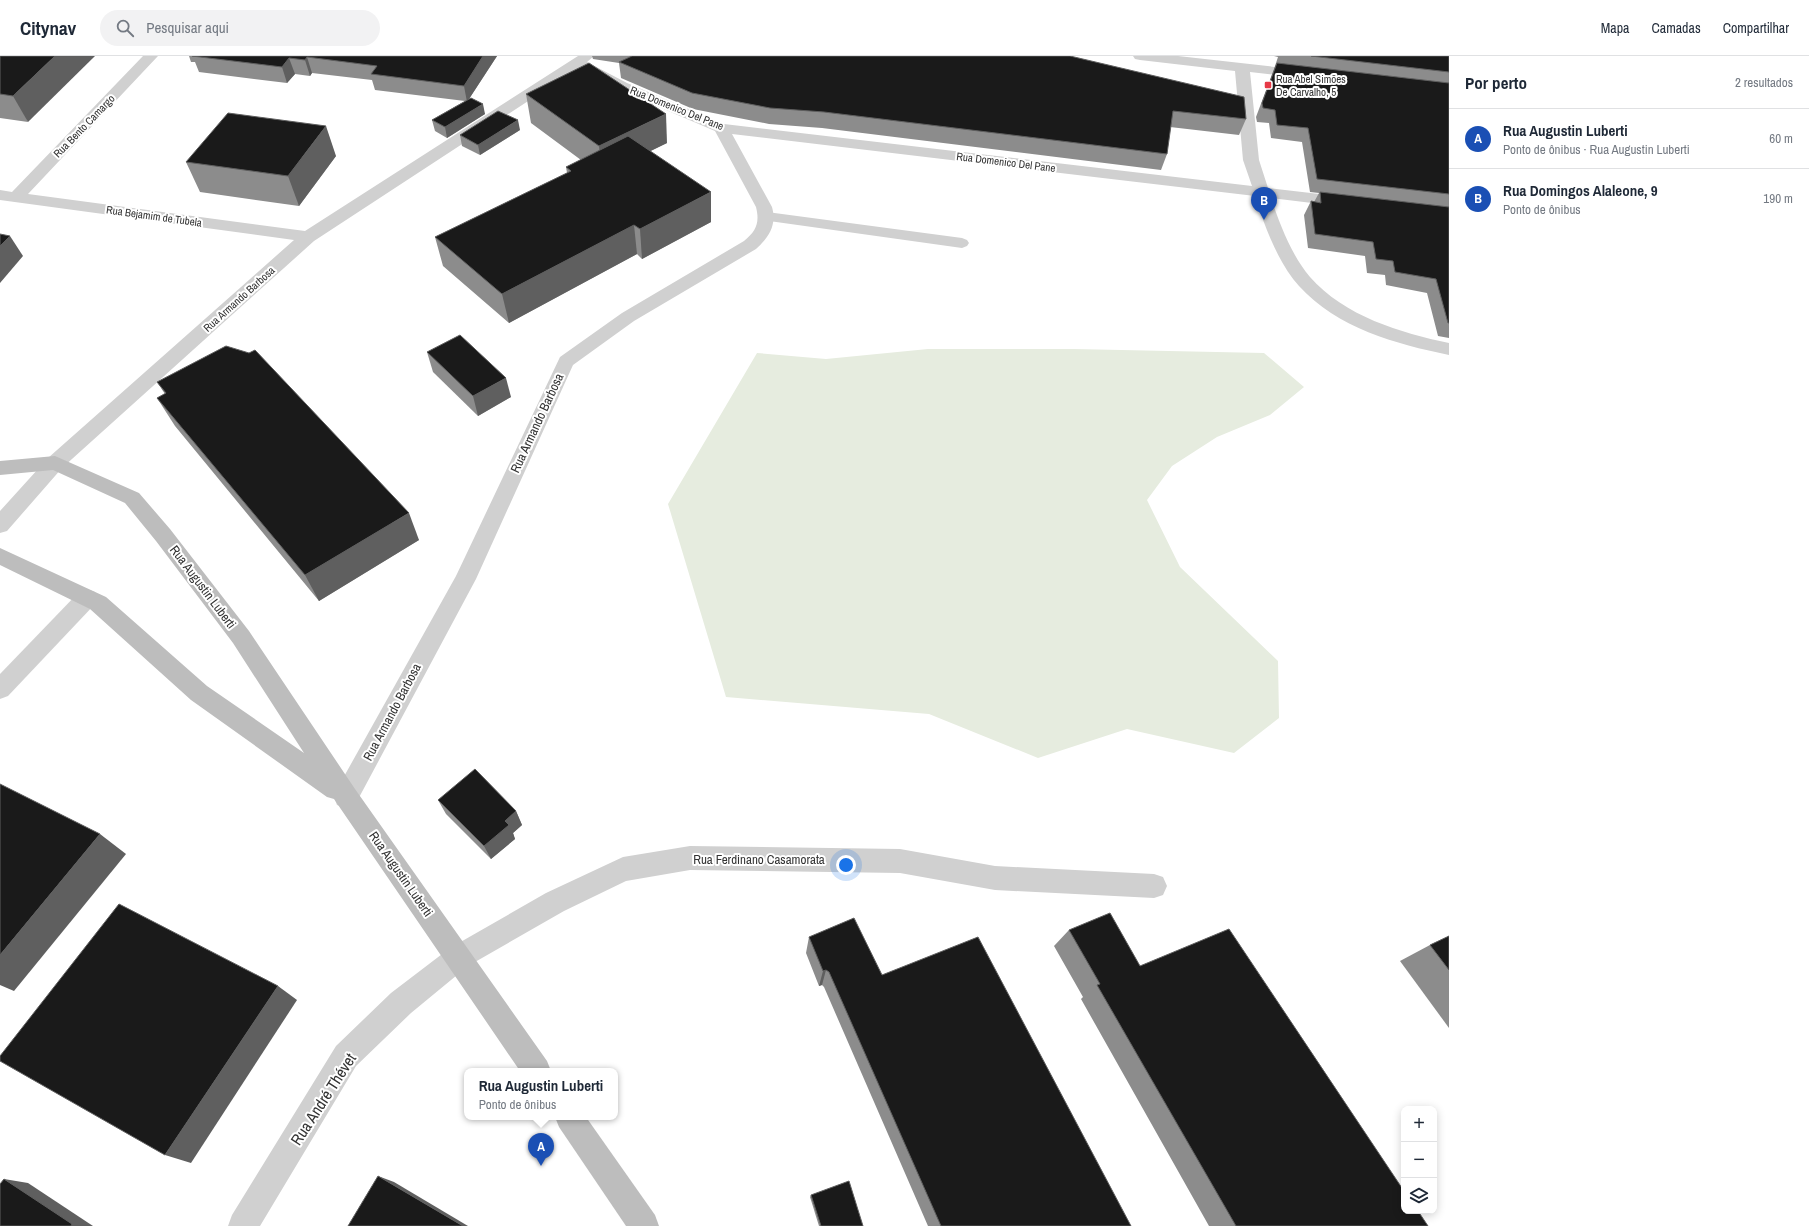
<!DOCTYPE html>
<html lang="pt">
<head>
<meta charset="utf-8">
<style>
  body { margin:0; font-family:"Archivo Narrow",sans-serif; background:#f2f2f3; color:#1f2937 }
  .controls { position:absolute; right:12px; bottom:12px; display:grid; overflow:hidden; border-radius:8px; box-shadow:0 2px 10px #0003 }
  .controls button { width:36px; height:36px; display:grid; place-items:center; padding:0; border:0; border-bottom:1px solid #e0e1e3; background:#fff; color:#1f2937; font:20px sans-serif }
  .you { position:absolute; left:846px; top:809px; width:14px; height:14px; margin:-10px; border:3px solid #fff; border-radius:50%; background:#1a73e8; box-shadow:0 0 0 6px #1a73e833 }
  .badge { display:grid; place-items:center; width:26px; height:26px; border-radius:50%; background:#2563eb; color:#fff; font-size:13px; font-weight:700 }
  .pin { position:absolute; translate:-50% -33px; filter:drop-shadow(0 1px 2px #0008) }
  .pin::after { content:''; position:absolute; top:21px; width:14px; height:12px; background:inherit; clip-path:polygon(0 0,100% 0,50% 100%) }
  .popup { position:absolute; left:464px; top:1012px; width:154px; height:52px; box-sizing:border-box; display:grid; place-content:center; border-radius:8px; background:#fff; filter:drop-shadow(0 1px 3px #0005); font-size:13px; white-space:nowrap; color:#747a83 }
  .popup b { font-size:15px; color:#1f2937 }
  .popup::after { content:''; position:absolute; left:50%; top:100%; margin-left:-8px; border:8px solid transparent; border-top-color:#fff }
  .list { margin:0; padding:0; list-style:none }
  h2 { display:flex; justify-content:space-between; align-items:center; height:52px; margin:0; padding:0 16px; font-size:17px }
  h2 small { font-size:13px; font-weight:400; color:#747a83 }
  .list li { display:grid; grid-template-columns:26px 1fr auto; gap:12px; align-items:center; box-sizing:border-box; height:60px; padding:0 16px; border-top:1px solid #e0e1e3 }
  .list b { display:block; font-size:15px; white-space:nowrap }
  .list p { margin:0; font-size:13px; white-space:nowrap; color:#747a83 }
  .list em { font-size:13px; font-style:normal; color:#747a83 }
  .icon { flex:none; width:22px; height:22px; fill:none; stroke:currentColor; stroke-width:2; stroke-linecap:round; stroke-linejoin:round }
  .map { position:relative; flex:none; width:1449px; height:1170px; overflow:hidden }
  header { display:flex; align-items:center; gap:24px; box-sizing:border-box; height:56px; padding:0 20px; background:#fff; border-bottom:1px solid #e0e1e3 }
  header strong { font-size:19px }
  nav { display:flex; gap:22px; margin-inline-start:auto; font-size:14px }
  .search { width:280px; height:36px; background:#f2f2f3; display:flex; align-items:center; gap:10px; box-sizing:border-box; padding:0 14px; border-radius:22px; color:#747a83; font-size:15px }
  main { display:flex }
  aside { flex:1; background:#fff }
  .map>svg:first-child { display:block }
</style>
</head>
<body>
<header>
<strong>Citynav</strong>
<div class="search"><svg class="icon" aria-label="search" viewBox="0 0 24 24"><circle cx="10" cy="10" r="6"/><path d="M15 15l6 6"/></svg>Pesquisar aqui</div>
<nav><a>Mapa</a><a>Camadas</a><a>Compartilhar</a></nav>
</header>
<main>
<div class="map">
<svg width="1449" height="1170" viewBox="0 0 1449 1170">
  <rect width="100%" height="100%" fill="#fff"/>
  <!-- green -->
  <path fill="#e6ecdf" d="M928,293h146l190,4 40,34 -34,28 -53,22 -45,29 -25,34 33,67 98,94 1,57 -45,35 -107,-24 -89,29 -109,-44 -203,-17 -58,-193 89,-151 69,6z"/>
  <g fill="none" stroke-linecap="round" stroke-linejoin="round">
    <!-- lane -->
    <path fill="#d0d0d0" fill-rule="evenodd" d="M767,156l195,26 5,2 2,3 -2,3 -5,2 -200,-28 -2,-3 2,-3z"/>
    <!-- street -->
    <g fill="#d0d0d0" fill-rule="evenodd">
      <path d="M143,0h15l-130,138 277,37 273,-175h16l-7,6 40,21 97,41 528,62 -9,-26 -8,-89 -95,-11 -5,-1 -2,-3h45l124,14 5,1 2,3 -2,3 -5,1 -52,-6 9,88 9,28 77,9 6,2 2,3 -2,3 -6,2 -74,-9c9,27 21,58 39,79 34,39 91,56 139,66v12c-53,-11 -112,-27 -150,-69 -21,-23 -35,-61 -44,-90l-523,-62 40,73c5,18 -3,30 -16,42l-122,72 -61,44 -97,214 -121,226 -9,3 -9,-3 -3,-8 3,-8 119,-213 104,-219 62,-44 122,-72c12,-10 16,-18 12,-34l-41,-76 -98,-42 -40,-20 -263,172 -252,227 -55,63 -7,2v-22l48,-53 246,-218 -294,-40v-10l12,2z"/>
      <path d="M87,533l8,3 3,6 -3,6 -87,92 -8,3v-25l79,-82z"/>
      <path d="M690,790l210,3 95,17 159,8 9,3 4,9 -4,9 -9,3 -159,-8 -95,-17 -210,-3 -64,11 -62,30 -96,55 -57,47 -55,53 -96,160h-32l4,-11 104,-169 55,-53 59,-45 96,-55 77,-36z"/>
    </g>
    <!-- secondary -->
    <g fill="#bdbdbd" fill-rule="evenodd">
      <path d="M55,400l84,37 31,36 79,102 106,158 192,272 4,10h-31l-186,-272 -7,-2 -136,-97 -101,-91 -90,-44v-17l106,49 101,89 97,67 -71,-110 -77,-102 -31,-38 -72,-33 -53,5v-14z"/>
      <path d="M555,1061h31l69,98 4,11h-33l-67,-99z"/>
    </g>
  </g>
  <!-- wall -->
  <g fill="#8c8c8c">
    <path d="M0,0l28,66 -28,-4z"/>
    <path d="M189,0h308l-28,43 16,15 -38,24 -12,-7 -3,-11 33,-19 -90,-11 -3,-10 -60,-7 -2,3 -15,-2 -8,9 -88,-11 -4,-10h-4z"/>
    <path d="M592,0h478l176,63 -7,16 -69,-8 -3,27 -6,16 -339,-42 -53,-4 -76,-15 -72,-31 -2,-15 -26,-4z"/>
    <path d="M1274,0h175v282l-11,-2 -11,-43 -41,-8 -1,-10 -18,-2 -2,-17 -57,-8 -4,-33 7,-14 3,1 5,-9 -9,-1 -8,-50 -31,-4 -2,-15 -12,-1 -1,-5 15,-40 4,-11 3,-9z"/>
    <path d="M526,38l141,49 -17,8 61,71 -69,37 -5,-5 -128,69 -66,-57 -8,-29 132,-64 -1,-6 15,-7 -50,-37z"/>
    <path d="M520,74l-40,25 -18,-9 -2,-11z"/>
    <path d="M336,100l-37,50 -99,-14 -14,-30z"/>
    <path d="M427,296l84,45 -33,19 -45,-44z"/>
    <path d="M157,326l262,158 -100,61 -144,-175 -18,-28 8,-4z"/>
    <path d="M438,744l78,11 6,14 -9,8 2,6 -24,20 -45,-45z"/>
    <path d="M1069,874l71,36 288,260h-219l-128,-227 2,-2 -29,-51z"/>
    <path d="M1449,880v92l-49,-67 30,-16z"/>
    <path d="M809,881l73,38 249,251h-203l-104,-239 -2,-2 -3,1 -13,-33z"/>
    <path d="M811,1139l52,31h-44l-9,-29z"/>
  </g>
  <!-- shaded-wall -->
  <g fill="#5f5f5f">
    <path d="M55,0h40l-67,66 -15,-26z"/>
    <path d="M483,0h14l-30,46 -3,-16z"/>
    <path d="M307,1l5,16 -2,3 -5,-16z"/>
    <path d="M289,2l6,16 -8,9 -5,-16z"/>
    <path d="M483,48l2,10 -38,24 -2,-11z"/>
    <path d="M666,58l1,29 -65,32 -3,-29z"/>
    <path d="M518,64l2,10 -40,25 -2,-10z"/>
    <path d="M326,70l10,30 -37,50 -11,-30z"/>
    <path d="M711,136v30l-69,37 -2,-30z"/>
    <path d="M634,169l3,29 -128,69 -7,-29z"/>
    <path d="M10,180l13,20 -23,27v-37z"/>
    <path d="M506,322l5,19 -33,19 -5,-20z"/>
    <path d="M409,457l10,27 -100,61 -14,-26z"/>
    <path d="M516,755l6,14 -9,8 2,6 -24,20 -7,-13 21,-25z"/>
    <path d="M100,778l26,20 -112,137 -14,-6v-30z"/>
    <path d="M826,914l-4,15 -3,1 4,-15z"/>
    <path d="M278,930l19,14 -106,163 -26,-8z"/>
    <path d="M378,1120l16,6 74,44h-5z"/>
    <path d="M4,1123l24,4 65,43h-22z"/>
  </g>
  <!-- building -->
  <g fill="#1a1a1a" stroke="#5f5f5f">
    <path d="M0,0h55l-42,40 -13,-2z"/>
    <path d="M192,0h291l-19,30 -93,-12 6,-8 -70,-9 -2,3 -16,-2 -7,9z"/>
    <path d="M632,0h438l174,41 2,22 -73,-8 -6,43 -343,-42 -54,-4 -78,-15 -73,-31z"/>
    <path d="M1311,0h138v16z"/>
    <path d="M589,7l77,51 -67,32 -73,-52z"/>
    <path d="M1277,7l172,20v111l-132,-15 -9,-51 -31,-3 -2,-15 -12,-2 -1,-5z"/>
    <path d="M471,42l12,6 -38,23 -13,-7z"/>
    <path d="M498,55l20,9 -40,25 -18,-10z"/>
    <path d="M228,57l98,13 -38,50 -102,-14z"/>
    <path d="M628,80l83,56 -71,37 -6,-4 -132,69 -67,-57 136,-66 -5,-4z"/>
    <path d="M1320,136l129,15v116h-1l-12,-44 -41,-7 -2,-11 -17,-2 -3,-17 -58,-8 -4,-33 10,2z"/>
    <path d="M0,178l10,2 -10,10z"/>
    <path d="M460,279l46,43 -33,18 -46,-44z"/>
    <path d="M226,290l23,7 6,-3 154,163 -104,62 -148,-177 9,-5 -9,-11z"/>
    <path d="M475,713l41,42 -11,10 4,4 -25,21 -46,-46z"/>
    <path d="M0,728l100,50 -100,121z"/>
    <path d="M119,848l159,82 -113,169 -165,-94v-5z"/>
    <path d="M1110,857l30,53 89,-37 175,262v20h14l10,15h-192l-139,-241 3,-1 -31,-54z"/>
    <path d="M854,862l28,57 96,-38 153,289h-190l-112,-254 -3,-2 -3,1 -14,-34z"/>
    <path d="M1449,880v34l-19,-25z"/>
    <path d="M378,1120l85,50h-115z"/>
    <path d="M4,1123l68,45 -1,2h-71v-42z"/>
    <path d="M849,1125l14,45h-42l-10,-31z"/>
  </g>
  <!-- markers -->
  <rect fill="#e63946" stroke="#fff" stroke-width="1.5" x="1264" y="25" width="8" height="8" rx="2"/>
  <g text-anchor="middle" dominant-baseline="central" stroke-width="4" stroke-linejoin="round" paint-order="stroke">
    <!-- far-poi labels -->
    <g font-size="11" fill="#333" stroke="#fff" text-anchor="start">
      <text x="1276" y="23">Rua Abel Simões<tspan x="1276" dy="13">De Carvalho, 5</tspan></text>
    </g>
    <!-- far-street labels -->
    <g font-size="11" fill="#333" stroke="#fff">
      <text transform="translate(677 52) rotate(22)">Rua Domenico Del Pane</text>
      <text transform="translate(84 70) rotate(-46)">Rua Bento Camargo</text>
      <text transform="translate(1006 106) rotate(7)">Rua Domenico Del Pane</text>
      <text transform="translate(154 160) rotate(8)">Rua Bejamim de Tubela</text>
      <text transform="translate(239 243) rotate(-42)">Rua Armando Barbosa</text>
    </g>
    <!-- street labels -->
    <g font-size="13" fill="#333" stroke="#fff">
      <text transform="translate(537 367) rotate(-65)">Rua Armando Barbosa</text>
      <text transform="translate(203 531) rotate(53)">Rua Augustin Luberti</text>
      <text transform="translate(392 656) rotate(-62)">Rua Armando Barbosa</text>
      <text x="759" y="803">Rua Ferdinano Casamorata</text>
      <text transform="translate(401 818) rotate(55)">Rua Augustin Luberti</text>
    </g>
    <!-- near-street labels -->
    <g font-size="16" fill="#333" stroke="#fff">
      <text transform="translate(323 1043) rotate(-57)">Rua André Thévet</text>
    </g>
  </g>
</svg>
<div class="controls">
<button>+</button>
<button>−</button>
<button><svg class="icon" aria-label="layers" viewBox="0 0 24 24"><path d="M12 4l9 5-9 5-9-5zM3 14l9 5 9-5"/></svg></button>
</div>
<div class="you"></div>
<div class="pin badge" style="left:541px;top:1110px;background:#1a4fb4">A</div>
<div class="popup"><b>Rua Augustin Luberti</b>Ponto de ônibus</div>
<div class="pin badge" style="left:1264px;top:164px;background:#1a4fb4">B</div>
</div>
<aside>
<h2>Por perto<small>2 resultados</small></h2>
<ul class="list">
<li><span class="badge" style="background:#1a4fb4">A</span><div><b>Rua Augustin Luberti</b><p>Ponto de ônibus · Rua Augustin Luberti</p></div><em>60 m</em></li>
<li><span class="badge" style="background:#1a4fb4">B</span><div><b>Rua Domingos Alaleone, 9</b><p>Ponto de ônibus</p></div><em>190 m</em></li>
</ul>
</aside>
</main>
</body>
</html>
